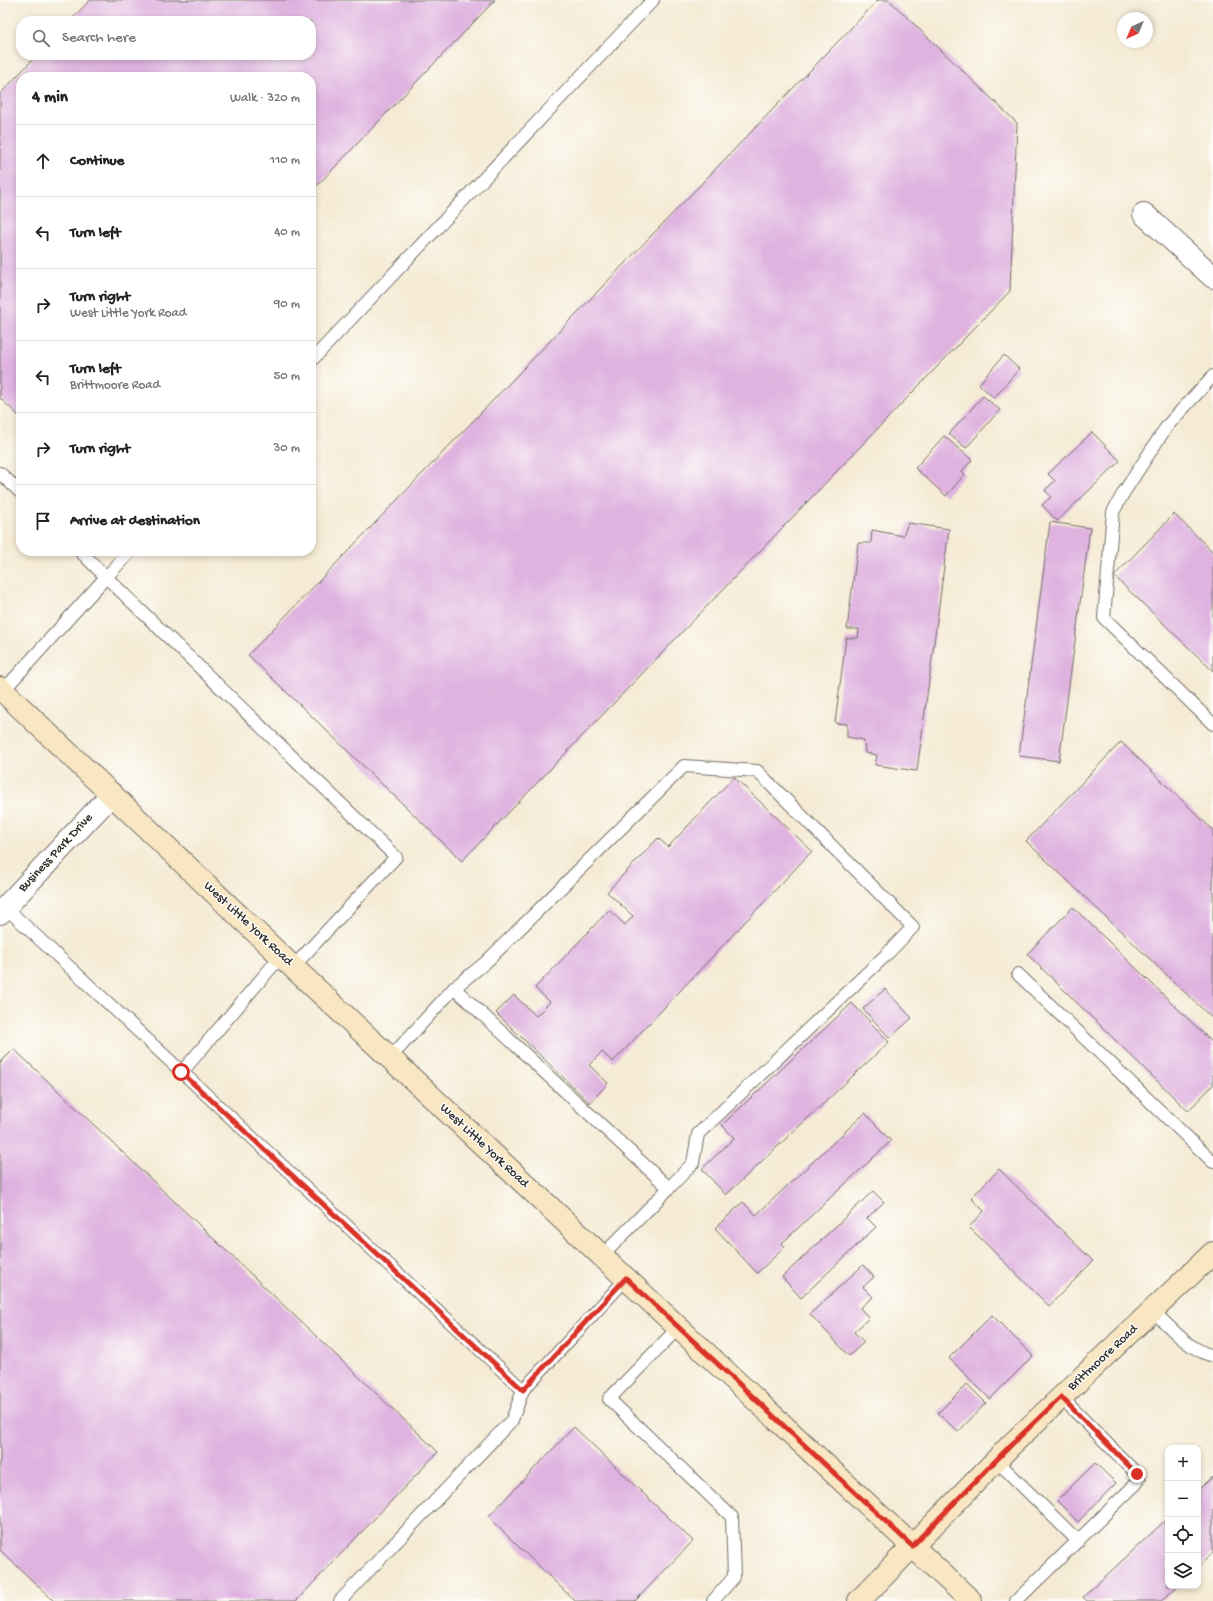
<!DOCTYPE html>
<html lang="en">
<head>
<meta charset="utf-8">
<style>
  body { margin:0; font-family:"Gochi Hand",sans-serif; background:#f2f2f2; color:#222 }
  .controls { position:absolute; right:12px; bottom:12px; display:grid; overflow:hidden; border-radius:8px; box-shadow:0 2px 6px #0003 }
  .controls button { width:36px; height:36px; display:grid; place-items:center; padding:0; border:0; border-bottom:1px solid #e0e0e0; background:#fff; color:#222; font:20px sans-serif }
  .compass { position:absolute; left:1117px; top:12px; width:36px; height:36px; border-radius:50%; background:#fff; box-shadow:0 2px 6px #0003; rotate:224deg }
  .stop { position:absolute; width:12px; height:12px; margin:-9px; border:3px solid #d93025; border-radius:50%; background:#fff }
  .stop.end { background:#d93025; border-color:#fff; box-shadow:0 1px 4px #0008 }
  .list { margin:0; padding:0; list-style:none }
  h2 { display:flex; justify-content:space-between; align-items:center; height:52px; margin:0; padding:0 16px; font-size:17px }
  h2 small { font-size:13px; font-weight:400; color:#767676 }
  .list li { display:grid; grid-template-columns:26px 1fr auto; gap:12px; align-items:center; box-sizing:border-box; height:72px; padding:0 16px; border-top:1px solid #e0e0e0 }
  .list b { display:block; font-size:15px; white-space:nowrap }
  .list p { margin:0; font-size:13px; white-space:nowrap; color:#767676 }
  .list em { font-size:13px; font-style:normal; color:#767676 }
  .icon { flex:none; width:22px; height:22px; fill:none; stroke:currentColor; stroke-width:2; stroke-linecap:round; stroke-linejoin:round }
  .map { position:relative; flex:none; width:1213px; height:1601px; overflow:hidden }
  .search { position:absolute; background:#fff; box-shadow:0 2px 6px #0003; left:16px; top:16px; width:300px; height:44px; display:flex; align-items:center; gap:10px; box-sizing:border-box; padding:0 14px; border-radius:16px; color:#767676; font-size:15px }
  .panel { position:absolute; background:#fff; box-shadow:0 2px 6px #0003; left:16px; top:72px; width:300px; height:484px; border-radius:16px }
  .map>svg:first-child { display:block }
</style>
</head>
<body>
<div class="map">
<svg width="1213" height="1601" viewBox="0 0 1213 1601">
  <rect width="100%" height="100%" fill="#fdfcf7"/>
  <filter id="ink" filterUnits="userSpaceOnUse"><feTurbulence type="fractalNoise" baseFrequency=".025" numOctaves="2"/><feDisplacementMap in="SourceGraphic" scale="8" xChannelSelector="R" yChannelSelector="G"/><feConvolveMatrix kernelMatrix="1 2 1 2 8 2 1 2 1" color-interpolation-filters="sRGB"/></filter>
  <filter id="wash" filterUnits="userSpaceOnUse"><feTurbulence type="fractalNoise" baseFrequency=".012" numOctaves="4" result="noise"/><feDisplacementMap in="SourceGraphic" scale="16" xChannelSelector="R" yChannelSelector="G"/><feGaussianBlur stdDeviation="0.9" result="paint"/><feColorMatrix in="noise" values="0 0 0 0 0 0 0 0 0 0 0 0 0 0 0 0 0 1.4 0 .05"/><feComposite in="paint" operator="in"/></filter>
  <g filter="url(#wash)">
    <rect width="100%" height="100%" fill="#f5ebd5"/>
    <g id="blocks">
      <!-- building -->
      <g fill="#dfb2e0">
        <path d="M90,0h405l-184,192v-115h-290v341l-21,-20v-304l37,-39h274v-34h-241z"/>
        <path d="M878,0h11l128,123 -7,168 -548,570 -214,-206z"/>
        <path d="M1004,355l15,14 -25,29 -15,-14z"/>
        <path d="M983,396l17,14 -34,38 -17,-14z"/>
        <path d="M1092,432l28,29 -63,60 -15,-16 9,-8 -6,-7 10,-9 -7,-7z"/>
        <path d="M944,436l28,24 -10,11 3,3 -19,22 -31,-28z"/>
        <path d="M1174,514l39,38v119l-99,-95z"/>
        <path d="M1050,522l40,6 -31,233 -40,-5z"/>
        <path d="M908,523l41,6 -32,242 -42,-6 2,-10 -12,-2 -1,-13 -17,-3v-13l-12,-1 11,-85h12l1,-9h-12l11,-86h13l1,-13 31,6z"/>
        <path d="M1121,742l92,88v189l-187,-178z"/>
        <path d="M734,777l78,74 -199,211 -11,-10 -13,13 19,18 -18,20 -94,-90 18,-18 22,21 14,-14 -15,-14 74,-78 16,15 8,-9 -26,-24 51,-54 10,9z"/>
        <path d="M1073,907l140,136v42l-25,26 -161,-157z"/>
        <path d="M885,989l27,29 -22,20 -27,-29z"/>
        <path d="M852,1003l37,39 -163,153 -24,-26 32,-31 -12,-13z"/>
        <path d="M14,1049l424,403 -142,149h-242l-54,-51v-487z"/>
        <path d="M865,1113l26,28 -109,102 3,4 -28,26 -42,-45 28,-26 13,13z"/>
        <path d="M999,1169l94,92 -44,45 -80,-79 15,-16 -13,-13z"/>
        <path d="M873,1191l11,11 -17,16 9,9 -75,71 -19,-21z"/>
        <path d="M863,1265l11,12 -11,10 10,10 -13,11 9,10 -15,14 10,10 -15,14 -39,-42z"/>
        <path d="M992,1315l41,41 -43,43 -41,-41z"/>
        <path d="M967,1384l19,19 -28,29 -20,-19z"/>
        <path d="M574,1427l119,114 -58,60h-60l-87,-84z"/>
        <path d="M1095,1463l21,20 -38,39 -21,-21z"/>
        <path d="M1213,1477v76l-15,14v-77z"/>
        <path d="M1168,1518v68h10l-17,15h-74l-4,-4z"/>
      </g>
    </g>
  </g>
  <g filter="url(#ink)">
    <use href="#blocks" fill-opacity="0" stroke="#726e66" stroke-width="1"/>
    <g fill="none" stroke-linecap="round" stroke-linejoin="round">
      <defs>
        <g id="service">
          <path d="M311,361l342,-361"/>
          <path d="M1213,376l-46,50 -43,66 -11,20 -9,106 109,106"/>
          <path d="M0,473l21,20"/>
          <path d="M131,551l-25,26 290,280 -103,110"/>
          <path d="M3,691l103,-114 -26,-26"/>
          <path d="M5,907l518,483"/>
          <path d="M1018,974l195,188"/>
          <path d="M454,988l31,-25 199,-197 73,5 156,156 -25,26 -190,181 -5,29 -24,25"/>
          <path d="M390,1058l64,-70 215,200 -67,68"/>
          <path d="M181,1073l100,-117"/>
          <path d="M1153,1311c18,17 35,38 60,45"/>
          <path d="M679,1327l-70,72 123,118 2,60 -21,24"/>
          <path d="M996,1460l82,81"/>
          <path d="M340,1601l172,-181 11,-30 103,-111"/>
          <path d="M1016,1601l121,-118 2,-5 -2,-4 -76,-77"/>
        </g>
        <g id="minor">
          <path d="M1144,214l69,63"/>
          <path d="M0,913l112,-119"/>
        </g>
        <g id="secondary">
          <path d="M0,688l281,268 690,645"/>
          <path d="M859,1601l153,-157 201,-191"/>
        </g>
      </defs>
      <!-- service casing -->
      <use href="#service" stroke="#726e66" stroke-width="14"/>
      <!-- minor casing -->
      <use href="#minor" stroke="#726e66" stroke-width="24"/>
      <!-- secondary casing -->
      <use href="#secondary" stroke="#726e66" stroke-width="24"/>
      <!-- service -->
      <use href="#service" stroke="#fff" stroke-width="12"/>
      <!-- minor -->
      <use href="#minor" stroke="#fff" stroke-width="22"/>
      <!-- secondary -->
      <use href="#secondary" stroke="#f9e7c3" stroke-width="22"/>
    </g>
  </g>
  <g fill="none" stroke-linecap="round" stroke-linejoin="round" filter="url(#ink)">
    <!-- route -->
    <path stroke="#d93025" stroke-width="5" d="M181,1072l342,318 103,-112 286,268 100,-102 49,-47 76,77"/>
  </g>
  <g text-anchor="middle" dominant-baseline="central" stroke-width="3" stroke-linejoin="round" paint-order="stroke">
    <!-- street labels -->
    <g font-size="13" fill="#2b2b2b" stroke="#fdfcf7">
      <text transform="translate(56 853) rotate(-47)">Business Park Drive</text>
      <text transform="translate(248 924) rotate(43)">West Little York Road</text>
      <text transform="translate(484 1146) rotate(43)">West Little York Road</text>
      <text transform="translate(1103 1358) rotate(-43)">Brittmoore Road</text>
    </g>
  </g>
</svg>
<div class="controls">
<button>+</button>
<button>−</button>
<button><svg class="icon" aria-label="locate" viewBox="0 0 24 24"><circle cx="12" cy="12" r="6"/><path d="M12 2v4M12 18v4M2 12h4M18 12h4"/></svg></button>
<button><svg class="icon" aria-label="layers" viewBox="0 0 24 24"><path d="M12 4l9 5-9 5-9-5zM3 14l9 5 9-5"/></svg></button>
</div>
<svg class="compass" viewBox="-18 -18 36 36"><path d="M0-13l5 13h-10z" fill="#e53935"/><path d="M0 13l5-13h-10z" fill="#767676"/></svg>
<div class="stop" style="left:181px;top:1072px"></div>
<div class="stop end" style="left:1137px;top:1474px"></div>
<div class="search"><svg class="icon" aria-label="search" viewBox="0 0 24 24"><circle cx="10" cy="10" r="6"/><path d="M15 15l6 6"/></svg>Search here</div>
<section class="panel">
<h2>4 min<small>Walk · 320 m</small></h2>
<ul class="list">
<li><svg class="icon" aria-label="ahead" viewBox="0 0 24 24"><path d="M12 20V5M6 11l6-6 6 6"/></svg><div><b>Continue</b></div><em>110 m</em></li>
<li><svg class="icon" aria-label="left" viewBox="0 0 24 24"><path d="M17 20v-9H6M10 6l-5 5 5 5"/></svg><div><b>Turn left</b></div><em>40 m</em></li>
<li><svg class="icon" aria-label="right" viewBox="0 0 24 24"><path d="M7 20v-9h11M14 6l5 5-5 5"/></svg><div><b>Turn right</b><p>West Little York Road</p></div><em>90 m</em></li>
<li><svg class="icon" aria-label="left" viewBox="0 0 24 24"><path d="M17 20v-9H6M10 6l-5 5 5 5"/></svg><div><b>Turn left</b><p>Brittmoore Road</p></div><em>50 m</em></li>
<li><svg class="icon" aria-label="right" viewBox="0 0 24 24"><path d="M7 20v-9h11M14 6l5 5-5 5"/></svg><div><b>Turn right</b></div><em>30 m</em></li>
<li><svg class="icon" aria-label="arrive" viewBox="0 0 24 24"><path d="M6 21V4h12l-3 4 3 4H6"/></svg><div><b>Arrive at destination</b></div></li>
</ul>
</section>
</div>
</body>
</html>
